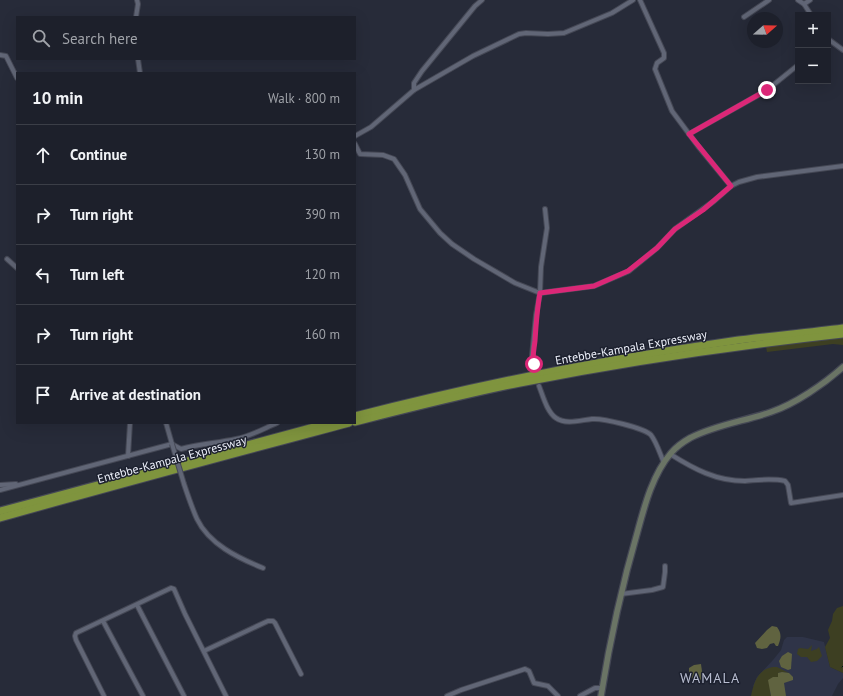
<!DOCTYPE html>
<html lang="en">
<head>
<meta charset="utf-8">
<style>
  body { margin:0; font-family:"PT Sans",sans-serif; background:#2a2d37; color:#f1f3f6 }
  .controls { position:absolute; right:12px; top:12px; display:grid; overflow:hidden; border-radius:0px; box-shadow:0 4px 16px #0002 }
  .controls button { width:36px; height:36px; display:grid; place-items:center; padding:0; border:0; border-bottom:1px solid #3b3e47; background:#1d202b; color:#f1f3f6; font:20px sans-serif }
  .compass { position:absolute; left:747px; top:12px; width:36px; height:36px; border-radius:50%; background:#1d202b; box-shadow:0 4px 16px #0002; rotate:70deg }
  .stop { position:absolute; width:12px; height:12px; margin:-9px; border:3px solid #db2777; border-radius:50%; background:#fff }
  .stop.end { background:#db2777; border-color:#fff; box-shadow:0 1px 4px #0008 }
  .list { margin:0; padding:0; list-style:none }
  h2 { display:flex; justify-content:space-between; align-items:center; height:52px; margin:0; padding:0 16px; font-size:17px }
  h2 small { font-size:13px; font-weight:400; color:#a0a3a9 }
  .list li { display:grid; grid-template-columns:26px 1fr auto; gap:12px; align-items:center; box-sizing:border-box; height:60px; padding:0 16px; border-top:1px solid #3b3e47 }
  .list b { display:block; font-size:15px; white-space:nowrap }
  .list em { font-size:13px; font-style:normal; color:#a0a3a9 }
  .icon { flex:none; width:22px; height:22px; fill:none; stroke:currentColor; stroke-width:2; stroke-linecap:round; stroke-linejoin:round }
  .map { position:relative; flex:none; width:843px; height:696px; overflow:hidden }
  .search { position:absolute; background:#1d202b; box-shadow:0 4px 16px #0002; left:16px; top:16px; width:340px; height:44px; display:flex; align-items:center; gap:10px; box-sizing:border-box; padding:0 14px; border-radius:0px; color:#a0a3a9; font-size:15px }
  .panel { position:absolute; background:#1d202b; box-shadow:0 4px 16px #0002; left:16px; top:72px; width:340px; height:352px; border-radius:0px }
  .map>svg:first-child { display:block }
</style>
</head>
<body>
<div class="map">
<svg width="843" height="696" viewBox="0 0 843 696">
  <rect width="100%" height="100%" fill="#272b39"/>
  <!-- built -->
  <path fill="#2f3448" d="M787,637h16l21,5 6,25 13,6v5l-5,6 -6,12h-71l-8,-10 4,-9 16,-17 8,-10 3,-10z"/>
  <!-- green -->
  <g fill="#3d3f22">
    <path d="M843,337v8l-10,-1 -66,8 -1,-5z"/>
    <path d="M843,606v67l-13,-6 -5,-20 5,-9 -2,-8 4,-9 1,-7 4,-6z"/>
    <path d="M812,645l-1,6 6,-2 2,-2 3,9 -5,5 -6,1 -4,-5h-6l-4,-3 1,-5 2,-1 8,1z"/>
    <path d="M773,667h4l12,6 -7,-1 -4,1v5l-8,14 1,4h-20c3,-14 7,-27 22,-29z"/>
  </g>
  <!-- forest -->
  <g fill="#606340">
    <path d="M772,626l5,1c5,7 4,11 1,19h-2l-2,-3 -4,1 -3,4 -5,1 -5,-1 -2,-5 12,-13z"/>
    <path d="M788,652l4,2 -1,15 -3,1 -7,-3 -2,-6 3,-5z"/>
    <path d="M701,664l2,15 -5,2 -9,-4v-9l5,-3z"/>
    <path d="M782,672l7,1 4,4v3l-9,3 2,13h-15l-3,-16 5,-3h5v-4z"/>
  </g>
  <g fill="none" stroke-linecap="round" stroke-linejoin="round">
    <!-- stream -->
    <path stroke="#001617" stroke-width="1" d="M842,667l1,-1"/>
    <defs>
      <g id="minor">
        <path d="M640,0l24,53v5l-7,5 -2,6 17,42 26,35 33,40"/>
        <path d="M798,0l6,4 7,11"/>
        <path d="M804,4l6,-4"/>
        <path d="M136,17l2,-13 -1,-4"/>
        <path d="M744,17l25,-17"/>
        <path d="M828,39l15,11"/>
        <path d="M0,55l6,1 11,22"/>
        <path d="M138,59l2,14"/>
        <path d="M414,90l59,-34 46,-22 7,-1 22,1 16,-1 48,-20 21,-13"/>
        <path d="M689,134l78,-44 31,-25"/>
        <path d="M355,136l16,-9 43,-37v-7l8,-12 53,-65 7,-6"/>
        <path d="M355,144l5,10 23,1 11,4 11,16 15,34 20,24 12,11 22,15 41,24 25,10 54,-7 35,-15 28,-23 18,-19 39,-28 17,-15 8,-4 18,-5 86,-11"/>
        <path d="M7,259l10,9"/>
        <path d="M534,368l-2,-12 4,-41 4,-22 1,-26 6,-39 -2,-19"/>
        <path d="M539,386c4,10 8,26 17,32 10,7 25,2 36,1 11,-1 52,9 59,16 6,8 9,19 13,28"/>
        <path d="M166,423l6,21"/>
        <path d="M670,454c24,15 46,27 75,27 14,-1 26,-3 40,0l3,4 3,18 52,-8"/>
        <path d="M128,456l2,-33"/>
        <path d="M184,484c4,12 8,24 13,35 12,25 41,39 66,49"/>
        <path d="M0,485l16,-1"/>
        <path d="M0,490l172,-46 9,5c18,-5 37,-6 55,-10 15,-3 27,-10 41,-16"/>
        <path d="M621,594l31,-4 11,-3 2,-15v-6"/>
        <path d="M137,605l47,91"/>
        <path d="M103,621l40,75"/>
        <path d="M204,651l64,-30h5l2,2 26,51"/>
        <path d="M104,696l-28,-56 -1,-4 1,-3 95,-45 3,1 11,25 41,82"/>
        <path d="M447,696l14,-6 64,-21 4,2 5,12 14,3 10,10"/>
        <path d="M580,696l15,-8h8"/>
      </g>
      <path id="secondary" d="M601,696c9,-56 21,-111 37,-166 7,-26 15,-56 33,-77 6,-7 12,-11 19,-15 25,-13 55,-17 81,-26 24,-8 53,-28 72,-45"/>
      <g id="motorway">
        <path d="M355,416c124,-32 250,-57 377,-75 37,-5 74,-8 111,-13"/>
        <path d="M355,422c55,-14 110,-28 165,-39 107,-21 215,-37 323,-49"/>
        <path d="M0,511l329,-88"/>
        <path d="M0,518c116,-33 233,-64 349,-95"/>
      </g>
    </defs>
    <!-- minor casing -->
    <use href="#minor" stroke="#454855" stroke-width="6"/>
    <!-- secondary casing -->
    <use href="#secondary" stroke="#454855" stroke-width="8"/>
    <!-- motorway casing -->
    <use href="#motorway" stroke="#454855" stroke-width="9"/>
    <!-- minor -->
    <use href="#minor" stroke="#616676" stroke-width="4"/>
    <!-- secondary -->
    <use href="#secondary" stroke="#6a7465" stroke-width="5.5"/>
    <!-- motorway -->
    <use href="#motorway" stroke="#7f943e" stroke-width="7"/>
    <defs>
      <path id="minor-bridge" d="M172,444l12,40"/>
    </defs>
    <!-- minor-bridge casing -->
    <use href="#minor-bridge" stroke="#454855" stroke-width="6" stroke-linecap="butt"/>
    <!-- minor-bridge -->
    <use href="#minor-bridge" stroke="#616676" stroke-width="4"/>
  </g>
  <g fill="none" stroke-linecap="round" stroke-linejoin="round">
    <!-- route -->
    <path stroke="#db2777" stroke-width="5" d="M534,364c-2,-8 0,-14 1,-23 1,-16 2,-32 5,-48l54,-7 34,-15 29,-23 18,-19 28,-19 28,-24 -42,-52 78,-44"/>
  </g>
  <g text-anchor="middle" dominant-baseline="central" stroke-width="3" stroke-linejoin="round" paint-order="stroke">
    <!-- street labels -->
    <g font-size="12" fill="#eef1fb" stroke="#1d212f">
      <text transform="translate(631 347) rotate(-10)">Entebbe-Kampala Expressway</text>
      <text transform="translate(172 459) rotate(-15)">Entebbe-Kampala Expressway</text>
    </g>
    <!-- quarter labels -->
    <g font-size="14" letter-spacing="1" fill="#b9bed1" stroke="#1d212f">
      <text x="710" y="678">WAMALA</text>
    </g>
  </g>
</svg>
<div class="controls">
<button>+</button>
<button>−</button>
</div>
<svg class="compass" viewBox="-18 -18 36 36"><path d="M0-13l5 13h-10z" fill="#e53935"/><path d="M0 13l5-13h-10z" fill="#a0a3a9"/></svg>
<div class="stop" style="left:534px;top:364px"></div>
<div class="stop end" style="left:767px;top:90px"></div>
<div class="search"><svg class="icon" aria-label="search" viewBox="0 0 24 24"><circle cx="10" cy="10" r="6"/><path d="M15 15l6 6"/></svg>Search here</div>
<section class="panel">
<h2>10 min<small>Walk · 800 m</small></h2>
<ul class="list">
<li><svg class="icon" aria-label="ahead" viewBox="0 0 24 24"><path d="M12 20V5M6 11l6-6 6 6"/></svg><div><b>Continue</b></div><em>130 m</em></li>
<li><svg class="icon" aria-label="right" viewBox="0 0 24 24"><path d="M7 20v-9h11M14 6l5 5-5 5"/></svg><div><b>Turn right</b></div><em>390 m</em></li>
<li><svg class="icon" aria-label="left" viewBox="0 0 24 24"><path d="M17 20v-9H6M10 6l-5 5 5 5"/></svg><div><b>Turn left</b></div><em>120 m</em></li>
<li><svg class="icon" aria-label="right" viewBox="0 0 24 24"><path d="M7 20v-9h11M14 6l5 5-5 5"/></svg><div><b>Turn right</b></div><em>160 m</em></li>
<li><svg class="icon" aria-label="arrive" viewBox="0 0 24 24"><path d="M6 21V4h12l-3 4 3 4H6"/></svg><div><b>Arrive at destination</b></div></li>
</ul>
</section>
</div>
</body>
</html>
